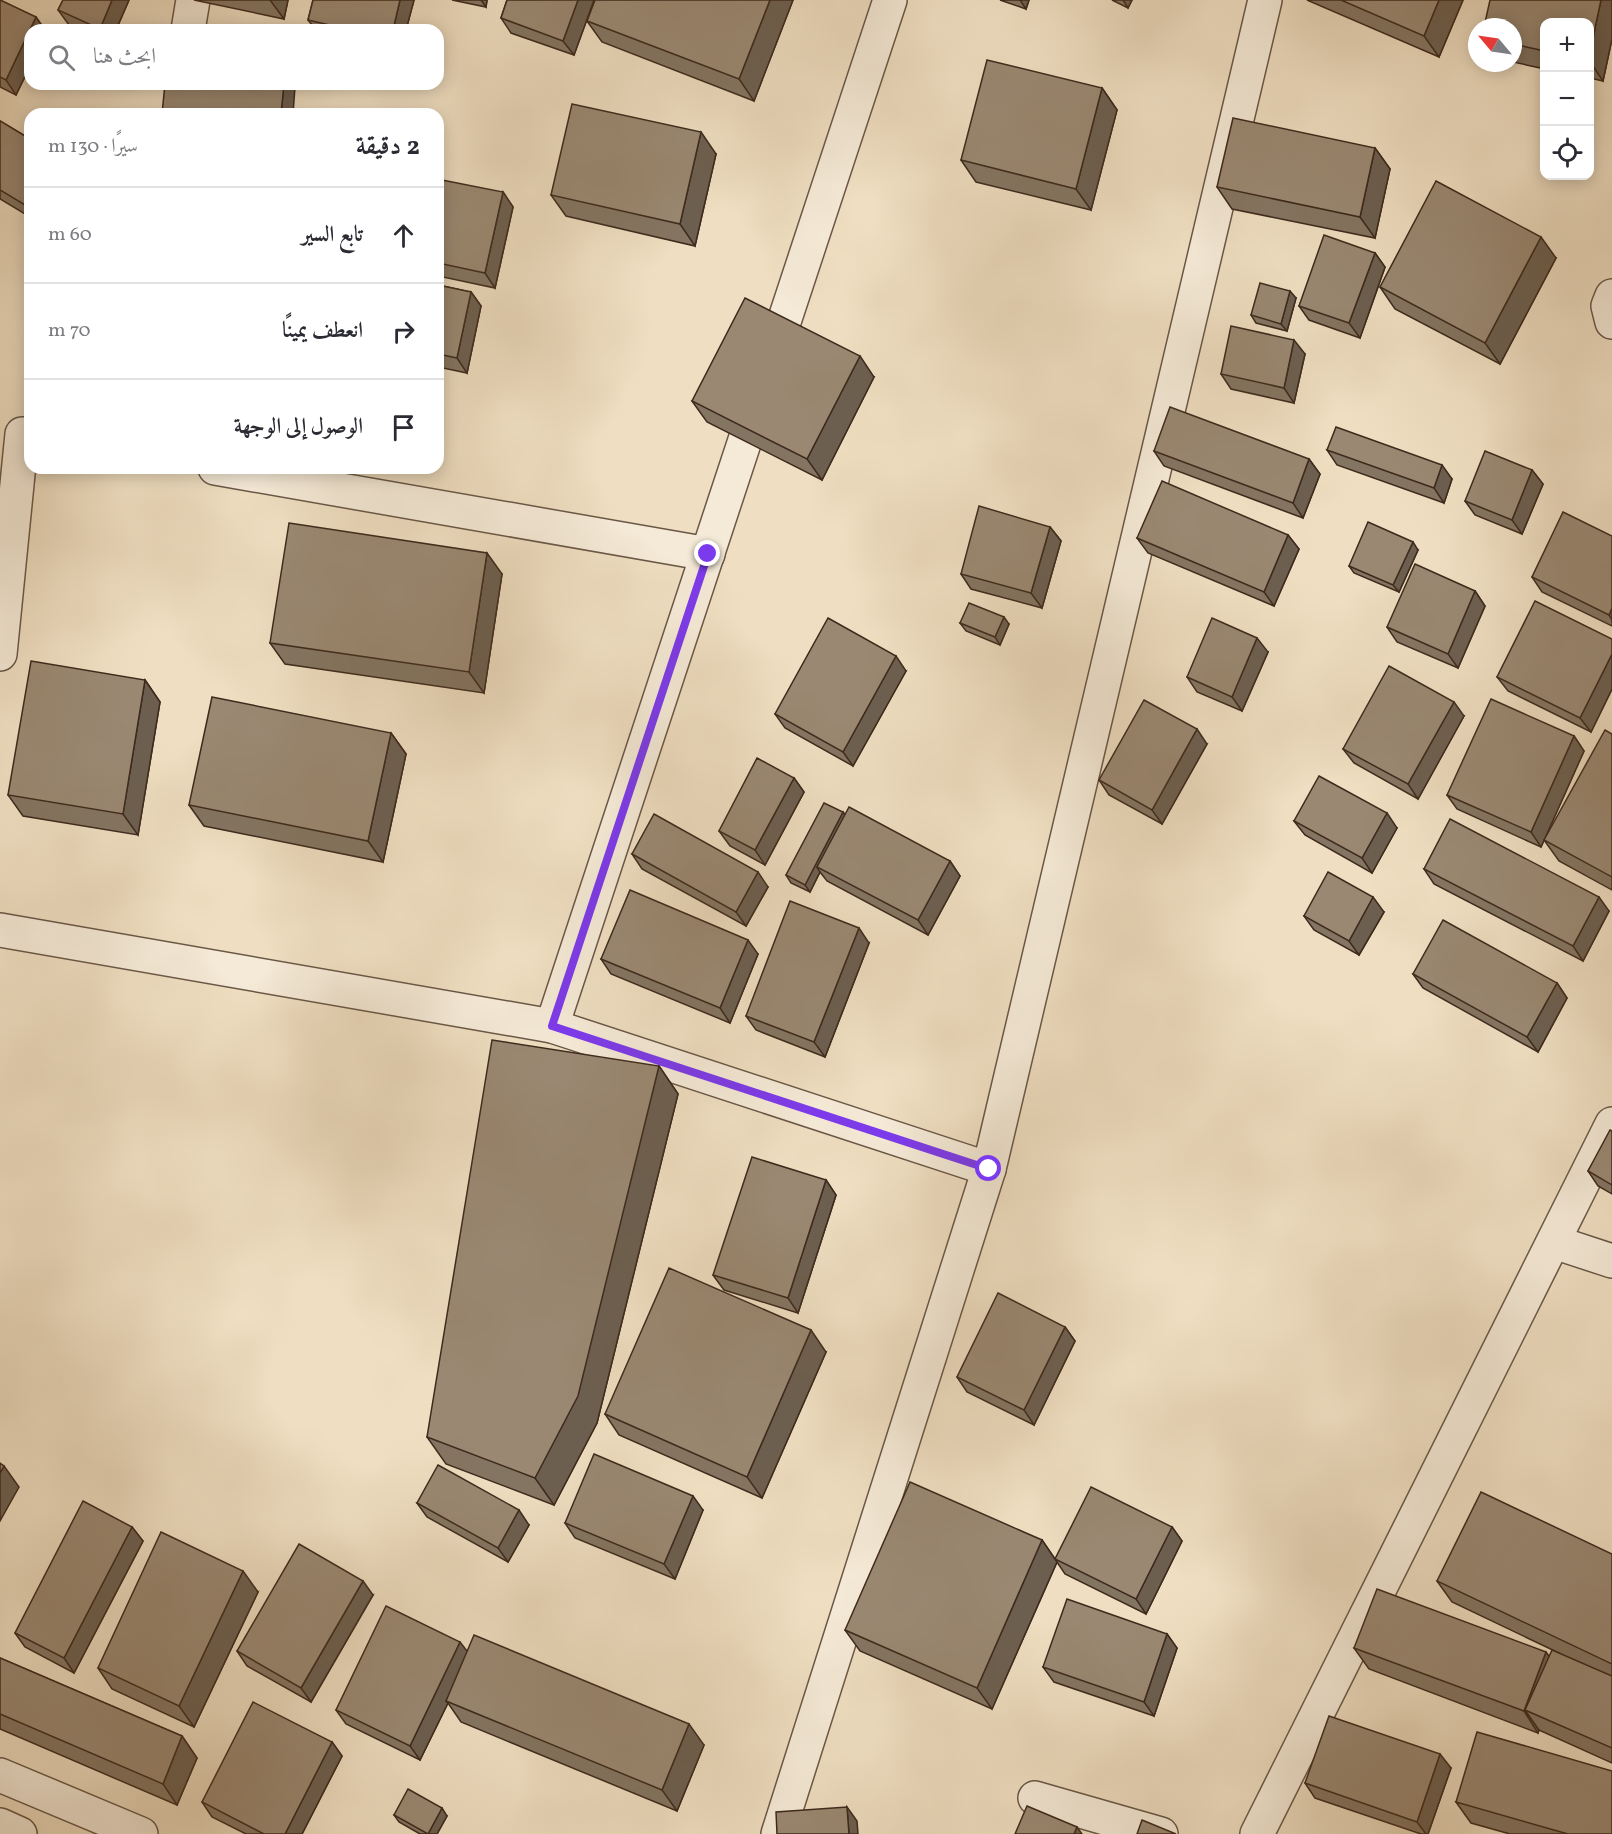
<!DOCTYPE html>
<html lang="ar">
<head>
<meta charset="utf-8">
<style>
  body { margin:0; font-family:Vollkorn,Amiri,serif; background:#f7f7f7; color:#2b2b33; direction:rtl }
  .controls { position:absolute; right:18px; top:18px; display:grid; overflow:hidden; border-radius:12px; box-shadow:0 3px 15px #0003 }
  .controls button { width:54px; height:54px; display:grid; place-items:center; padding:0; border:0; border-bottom:2px solid #e1e1e2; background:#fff; color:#2b2b33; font:30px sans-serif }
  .compass { position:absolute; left:1468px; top:18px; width:54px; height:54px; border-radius:50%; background:#fff; box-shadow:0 3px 15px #0003; rotate:299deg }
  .stop { position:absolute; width:18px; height:18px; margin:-14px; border:4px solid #7c3aed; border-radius:50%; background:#fff }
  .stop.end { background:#7c3aed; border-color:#fff; box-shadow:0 2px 6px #0008 }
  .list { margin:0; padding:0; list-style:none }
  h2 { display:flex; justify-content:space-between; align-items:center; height:78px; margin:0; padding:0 24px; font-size:26px }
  h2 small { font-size:20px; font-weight:400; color:#7c7c81 }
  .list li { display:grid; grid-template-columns:39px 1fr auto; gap:18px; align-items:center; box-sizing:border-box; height:96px; padding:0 24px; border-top:2px solid #e1e1e2 }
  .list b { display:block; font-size:22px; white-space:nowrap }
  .list em { font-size:20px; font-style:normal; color:#7c7c81 }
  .icon { flex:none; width:33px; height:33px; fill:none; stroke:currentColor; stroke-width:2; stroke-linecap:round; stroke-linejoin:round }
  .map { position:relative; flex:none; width:1612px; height:1834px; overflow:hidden; direction:ltr }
  .search { position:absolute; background:#fff; box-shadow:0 3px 15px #0003; left:24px; top:24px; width:420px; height:66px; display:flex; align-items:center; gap:15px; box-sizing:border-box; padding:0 21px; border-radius:18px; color:#7c7c81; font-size:22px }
  .panel { position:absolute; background:#fff; box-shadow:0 3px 15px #0003; left:24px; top:108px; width:420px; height:366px; border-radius:18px; direction:rtl }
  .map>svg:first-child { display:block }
</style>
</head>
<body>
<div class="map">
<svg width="1612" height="1834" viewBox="0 0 1612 1834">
  <rect width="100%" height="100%" fill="#efdec1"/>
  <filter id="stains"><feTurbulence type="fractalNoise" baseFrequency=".00333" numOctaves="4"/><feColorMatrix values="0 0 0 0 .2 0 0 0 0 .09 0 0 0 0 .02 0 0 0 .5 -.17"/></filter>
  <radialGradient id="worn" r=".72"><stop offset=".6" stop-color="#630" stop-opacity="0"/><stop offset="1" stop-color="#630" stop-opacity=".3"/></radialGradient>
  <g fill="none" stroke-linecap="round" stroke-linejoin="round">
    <defs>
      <g id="street">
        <path d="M188,30l5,-30"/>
        <path d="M1612,296l-4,10 4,16"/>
        <path d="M215,468l493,86"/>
        <path d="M0,654l22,-220"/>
        <path d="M0,930l552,96 437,143"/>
        <path d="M552,1026l338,-1026"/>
        <path d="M1554,1242l58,19"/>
        <path d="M0,1775l141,59"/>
        <path d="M1035,1798l126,36"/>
        <path d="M0,1825l20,9"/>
        <path d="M778,1834l211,-665 276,-1169"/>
        <path d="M1257,1834l355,-710"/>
      </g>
    </defs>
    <!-- street casing -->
    <use href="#street" stroke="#6a5746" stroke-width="36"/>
    <!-- street -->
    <use href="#street" stroke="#f5ead7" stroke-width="33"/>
  </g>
  <!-- wall -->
  <g fill="#847562" stroke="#3e2a1d" stroke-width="1.5">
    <path d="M0,0l36,17 9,13h-15v36l-14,29 -16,-8z"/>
    <path d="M63,0h66l-13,30h-36l-11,-5 -11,-15z"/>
    <path d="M194,0h94l-4,19z"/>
    <path d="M313,0h101l-8,30h-90l-8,-10z"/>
    <path d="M452,0h35l-1,7z"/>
    <path d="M507,0h87l-20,55 -63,-22 -10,-15z"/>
    <path d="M793,0l-39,101 -152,-59 -15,-21z"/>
    <path d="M1000,0h29l-3,9z"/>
    <path d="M1112,0h20l-4,8z"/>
    <path d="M1307,0h156l-24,57z"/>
    <path d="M1612,0v39l-9,42 -13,-3v-56h-45v47l-32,-7v-35z"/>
    <path d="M1102,88l15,22 -26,100 -115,-28 -15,-22z"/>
    <path d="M0,121l30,18v78l-30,-18z"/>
    <path d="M1375,148l15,21 -15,69 -143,-29 -15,-22z"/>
    <path d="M716,154l-21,92 -129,-30 -15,-21z"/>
    <path d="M503,192l10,15 -18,81 -57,-12v-78z"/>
    <path d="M1375,253l10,14 -25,71 -51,-18 -10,-14z"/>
    <path d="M1556,258l-56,106 -105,-55 -15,-22z"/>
    <path d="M438,285l33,7 10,14 -14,67 -29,-6z"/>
    <path d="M1296,298l-9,33 -31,-8 -5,-8z"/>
    <path d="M1305,354l-11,49 -63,-14 -10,-15z"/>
    <path d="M874,377l-52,103 -115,-58 -15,-21z"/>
    <path d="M1327,450l125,29 -8,24 -107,-38z"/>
    <path d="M1154,451l155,8 11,15 -17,44 -139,-52z"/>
    <path d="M1532,470l11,14 -21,50 -47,-19 -10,-14z"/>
    <path d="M1050,527l11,14 -19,67 -71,-19 -10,-15z"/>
    <path d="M1288,535l11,14 -25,57 -126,-53 -11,-15z"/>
    <path d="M1612,536v90l-70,-34 -10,-15z"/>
    <path d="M1418,550l-19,42 -45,-19 -5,-7z"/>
    <path d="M502,574l-18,119 -199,-29 -15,-21z"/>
    <path d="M1475,591l10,15 -27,62 -61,-26 -10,-15z"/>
    <path d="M960,623l49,1 -9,21 -34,-14z"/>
    <path d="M1612,639v50l-21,43 -83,-41 -11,-14z"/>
    <path d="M1268,652l-26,59 -45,-19 -10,-15z"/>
    <path d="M906,671l-53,95 -68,-38 -10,-14z"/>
    <path d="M145,680l15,22 -22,133 -115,-19 -15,-21z"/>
    <path d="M1464,716l-46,83 -64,-36 -11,-14z"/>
    <path d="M391,733l15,21 -23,108 -179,-36 -15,-21z"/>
    <path d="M1612,734v156l-53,-29 -15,-21z"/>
    <path d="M1574,736l10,15 -43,96 -84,-38 -10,-14z"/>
    <path d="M1207,744l-45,80 -53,-29 -10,-15z"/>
    <path d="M794,778l10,14 -39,73 -35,-19 -11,-15z"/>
    <path d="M843,812l2,3 105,46 10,15 -32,59 -101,-54 -7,-9 -10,20 -19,-9 -5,-8z"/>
    <path d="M1294,821l103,7 -25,45 -67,-38z"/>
    <path d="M632,854l136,33 -22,39 -104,-57z"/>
    <path d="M1424,869l185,42 -26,50 -149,-77z"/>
    <path d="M1384,912l-25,43 -45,-25 -10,-14z"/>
    <path d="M869,943l-44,114 -69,-27 -10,-14z"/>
    <path d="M758,954l-28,69 -119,-49 -10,-15z"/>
    <path d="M1413,974l144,9 10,15 -29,54 -115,-64z"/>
    <path d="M659,1066l19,28 -81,329 -43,82 -108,-41 -19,-27z"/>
    <path d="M1612,1131v63l-14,-8 -10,-15z"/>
    <path d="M826,1180l10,15 -38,118 -74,-23 -11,-15z"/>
    <path d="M1065,1327l10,14 -41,84 -67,-33 -10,-15z"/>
    <path d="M826,1352l-64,146 -143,-63 -14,-21z"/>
    <path d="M417,1503l112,22 -21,37 -81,-45z"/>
    <path d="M703,1510l-28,69 -100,-41 -10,-15z"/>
    <path d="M132,1527l11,14 -69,132 -49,-26 -10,-14z"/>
    <path d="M1172,1527l10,14 -36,73 -81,-40 -8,-12 -65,147 -132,-58 -15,-21 197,-90 13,19z"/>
    <path d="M1612,1554v209l-73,-33 -1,3 -169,-64 -15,-21 195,9 10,-4 -107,-51 -15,-21z"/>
    <path d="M258,1592l-64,135 -82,-38 -14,-21z"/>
    <path d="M373,1595l-62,107 -64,-36 -10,-15z"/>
    <path d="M1167,1634l10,14 -23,68 -100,-34 -11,-15z"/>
    <path d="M467,1651l237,94 -27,66 -216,-89 -13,-19 -28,57 -74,-36 -10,-14z"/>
    <path d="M0,1658l182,78 15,22 -20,47 -177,-76z"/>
    <path d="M332,1742l10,14 -40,78h-56l-34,-17 -10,-15z"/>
    <path d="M1451,1768l-23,66h-7l-106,-36 -10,-15z"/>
    <path d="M1456,1802l156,32h-102l-39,-11z"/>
    <path d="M394,1815l53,1 -10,18h-17l-21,-12z"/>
  </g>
  <!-- shaded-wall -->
  <g fill="#6c5f50" stroke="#3e2a1d" stroke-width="1.5">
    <path d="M112,0h17l-13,30h-15l-1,-1z"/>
    <path d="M270,0h18l-4,19z"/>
    <path d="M400,0h14l-8,30h-13z"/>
    <path d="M481,0h6l-1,7z"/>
    <path d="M578,0h16l-20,55 -11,-14z"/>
    <path d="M770,0h23l-39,101 -15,-22z"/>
    <path d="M1020,0h9l-3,9z"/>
    <path d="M1123,0h9l-4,8z"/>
    <path d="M1439,0h24l-24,57 -15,-21z"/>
    <path d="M1601,0h11v39l-9,42 -13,-19v-10z"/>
    <path d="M36,17l9,13h-15z"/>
    <path d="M30,30v36l-14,29 -10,-15z"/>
    <path d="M284,84h9l2,3 -2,27h-12z"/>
    <path d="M1102,88l15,22 -26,100 -15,-21z"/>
    <path d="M701,132l15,22 -21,92 -15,-22z"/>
    <path d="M1375,148l15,21 -15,69 -15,-21z"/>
    <path d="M503,192l10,15 -18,81 -10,-15z"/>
    <path d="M1541,237l15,21 -56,106 -15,-21z"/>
    <path d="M1375,253l10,14 -25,71 -11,-15z"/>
    <path d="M1290,291l6,7 -9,33 -6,-7z"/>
    <path d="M471,292l10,14 -14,67 -10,-15z"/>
    <path d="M1294,340l11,14 -11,49 -10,-15z"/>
    <path d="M860,356l14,21 -52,103 -15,-21z"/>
    <path d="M1309,459l11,15 -17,44 -10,-15z"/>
    <path d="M1442,465l10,14 -8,24 -10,-15z"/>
    <path d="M1532,470l11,14 -21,50 -10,-14z"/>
    <path d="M1050,527l11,14 -19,67 -11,-15z"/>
    <path d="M1288,535l11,14 -25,57 -10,-14z"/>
    <path d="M1413,542l5,8 -19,42 -6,-7z"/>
    <path d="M487,553l15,21 -18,119 -15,-21z"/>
    <path d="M1475,591l10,15 -27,62 -10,-14z"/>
    <path d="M1612,608v12l-3,-5z"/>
    <path d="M1004,617l5,7 -9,21 -5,-8z"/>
    <path d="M1257,638l11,14 -26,59 -10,-14z"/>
    <path d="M1612,654v35l-21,43 -11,-14z"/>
    <path d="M896,656l10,15 -53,95 -10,-14z"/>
    <path d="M145,680l15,22 -22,133 -15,-21z"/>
    <path d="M1454,702l10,14 -46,83 -10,-15z"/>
    <path d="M1197,729l10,15 -45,80 -10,-14z"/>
    <path d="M391,733l15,21 -23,108 -15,-21z"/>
    <path d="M1574,736l10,15 -43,96 -10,-15z"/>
    <path d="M794,778l10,14 -39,73 -10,-15z"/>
    <path d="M843,812l5,8 -31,47 3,5 -10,20 -5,-7z"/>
    <path d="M1387,813l10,15 -25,45 -10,-15z"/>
    <path d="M950,861l10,15 -32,59 -10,-15z"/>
    <path d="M758,872l10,15 -22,39 -10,-14z"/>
    <path d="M1373,897l11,15 -25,43 -10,-14z"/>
    <path d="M1599,897l10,14 -26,50 -10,-15z"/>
    <path d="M859,928l10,15 -44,114 -11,-15z"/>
    <path d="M748,940l10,14 -28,69 -10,-15z"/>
    <path d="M1557,983l10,15 -29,54 -11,-15z"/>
    <path d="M659,1066l19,28 -81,329 -43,82 -19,-27z"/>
    <path d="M826,1180l10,15 -38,118 -10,-15z"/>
    <path d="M1065,1327l10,14 -41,84 -10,-15z"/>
    <path d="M811,1330l15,22 -64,146 -15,-21z"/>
    <path d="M4,1466l15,21 -19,34v-48z"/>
    <path d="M693,1496l10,14 -28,69 -11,-15z"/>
    <path d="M519,1510l10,15 -21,37 -10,-14z"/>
    <path d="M132,1527l11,14 -69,132 -10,-15z"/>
    <path d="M1172,1527l10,14 -36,73 -10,-15z"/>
    <path d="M1042,1540l15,22 -65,147 -15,-21z"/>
    <path d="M243,1571l15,21 -64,135 -15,-21z"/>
    <path d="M363,1581l10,14 -62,107 -10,-14z"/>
    <path d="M1167,1634l10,14 -23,68 -10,-14z"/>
    <path d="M460,1642l11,14 -25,45 2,2 -28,57 -10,-14z"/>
    <path d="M1546,1652l15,21 -36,37 14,20 -1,3 -14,-22z"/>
    <path d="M689,1724l15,21 -27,66 -15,-21z"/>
    <path d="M182,1736l15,22 -20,47 -14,-21z"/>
    <path d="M332,1742l10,14 -40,78h-17z"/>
    <path d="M1440,1754l11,14 -23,66h-2l-9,-12z"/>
    <path d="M847,1807l10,14 1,13h-9z"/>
    <path d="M442,1808l5,8 -10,18h-9z"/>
    <path d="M1077,1827l5,7h-8z"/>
  </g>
  <!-- building -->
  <g fill="#9a8872" stroke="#3e2a1d" stroke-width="1.5">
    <path d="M0,0l36,17 -30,63 -6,-3z"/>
    <path d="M63,0h49l-12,29 -42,-19z"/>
    <path d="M313,0h87l-7,30h-42l-43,-10z"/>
    <path d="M507,0h71l-15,41 -62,-23z"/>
    <path d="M595,0h175l-31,79 -152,-58z"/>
    <path d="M1341,0h98l-15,36z"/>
    <path d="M1490,0h111l-11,52v-30h-45v29l-32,-7v-17h-29z"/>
    <path d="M987,60l115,28 -26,101 -115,-29z"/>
    <path d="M165,84h119l-3,30h-119z"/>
    <path d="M572,104l129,28 -21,92 -129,-29z"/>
    <path d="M292,110l16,4h-17z"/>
    <path d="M1233,118l142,30 -15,69 -143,-30z"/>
    <path d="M0,121l30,18v69l-30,-18z"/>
    <path d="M442,180l61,12 -18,81 -47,-10v-65z"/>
    <path d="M1436,181l105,56 -56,106 -105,-56z"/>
    <path d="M1324,235l51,18 -26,70 -50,-17z"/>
    <path d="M1260,283l30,8 -9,33 -30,-9z"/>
    <path d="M438,285l33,7 -14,66 -19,-4z"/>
    <path d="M745,298l115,58 -53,103 -115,-58z"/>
    <path d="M1231,326l63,14 -10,48 -63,-14z"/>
    <path d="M1170,407l139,52 -16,44 -139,-52z"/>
    <path d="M1336,427l106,38 -8,23 -107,-38z"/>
    <path d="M1485,451l47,19 -20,50 -47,-19z"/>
    <path d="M1162,481l126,54 -24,57 -127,-54z"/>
    <path d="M979,506l71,21 -19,66 -70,-19z"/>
    <path d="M1563,512l49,24v72l-3,7 -77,-38z"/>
    <path d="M1368,522l45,20 -20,43 -44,-19z"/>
    <path d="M289,523l198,30 -18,119 -199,-29z"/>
    <path d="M1415,564l60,27 -27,63 -61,-27z"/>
    <path d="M1535,601l77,38v15l-32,64 -83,-41z"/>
    <path d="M969,603l35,14 -9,20 -35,-14z"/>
    <path d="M828,618l68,38 -53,96 -68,-38z"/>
    <path d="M1212,618l45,20 -25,59 -45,-20z"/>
    <path d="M31,661l114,19 -22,134 -115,-19z"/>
    <path d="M1389,666l65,36 -46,82 -65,-35z"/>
    <path d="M212,697l179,36 -23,108 -179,-36z"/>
    <path d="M1491,699l83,37 -43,96 -84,-37z"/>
    <path d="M1144,700l53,29 -45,81 -53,-30z"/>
    <path d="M1605,730l7,4v143l-68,-37z"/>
    <path d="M757,758l37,20 -39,72 -36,-19z"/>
    <path d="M1319,776l68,37 -25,45 -68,-37z"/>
    <path d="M824,803l19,9 -38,73 -19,-10z"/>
    <path d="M849,807l101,54 -32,59 -101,-53z"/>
    <path d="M654,814l104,58 -22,40 -104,-58z"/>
    <path d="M1450,819l149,78 -26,49 -149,-77z"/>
    <path d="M1328,872l45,25 -24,44 -45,-25z"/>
    <path d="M630,890l118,50 -28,68 -119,-49z"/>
    <path d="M790,901l69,27 -45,114 -68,-26z"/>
    <path d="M1443,920l114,63 -30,54 -114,-63z"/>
    <path d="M492,1040l167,26 -81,330 -43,82 -108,-41z"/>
    <path d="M1610,1130l2,1v54l-24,-14z"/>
    <path d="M752,1157l74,23 -38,118 -75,-23z"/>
    <path d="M669,1268l142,62 -64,147 -142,-63z"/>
    <path d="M998,1293l67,34 -41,83 -67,-33z"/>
    <path d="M594,1454l99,42 -29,68 -99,-41z"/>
    <path d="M0,1463l4,3 -4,7z"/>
    <path d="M438,1465l81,45 -21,38 -81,-45z"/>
    <path d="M910,1482l132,58 -65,148 -132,-58z"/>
    <path d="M1091,1487l81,40 -36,72 -81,-40z"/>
    <path d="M1481,1492l131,62v110l-175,-83z"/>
    <path d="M83,1501l49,26 -68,131 -49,-25z"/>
    <path d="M161,1532l82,39 -64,135 -81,-38z"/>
    <path d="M299,1544l64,37 -62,107 -64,-37z"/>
    <path d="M1377,1589l169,63 -22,59 -170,-63z"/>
    <path d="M1067,1599l100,35 -23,68 -101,-35z"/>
    <path d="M386,1606l74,36 -50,104 -74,-36z"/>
    <path d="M474,1635l215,89 -27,66 -216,-89z"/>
    <path d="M1552,1650l60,26v72l-87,-38z"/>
    <path d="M0,1658l182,78 -19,48 -163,-70z"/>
    <path d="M253,1702l79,40 -47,92h-21l-62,-32z"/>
    <path d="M1329,1716l111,38 -23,68 -112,-39z"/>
    <path d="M1477,1732l135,39v63h-44l-112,-32z"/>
    <path d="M408,1789l34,19 -14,26 -34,-19z"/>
    <path d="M1027,1806l50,21 -3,7h-59z"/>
    <path d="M847,1807l2,27h-72l-1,-22z"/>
    <path d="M1142,1820l34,14h-39z"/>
  </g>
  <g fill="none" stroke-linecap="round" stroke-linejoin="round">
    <!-- route -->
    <path stroke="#7c3aed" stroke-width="8" d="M708,554l-156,472 437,143"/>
  </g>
  <rect width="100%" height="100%" filter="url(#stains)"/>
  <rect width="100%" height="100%" fill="url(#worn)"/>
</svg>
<div class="controls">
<button>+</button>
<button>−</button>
<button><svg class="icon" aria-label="locate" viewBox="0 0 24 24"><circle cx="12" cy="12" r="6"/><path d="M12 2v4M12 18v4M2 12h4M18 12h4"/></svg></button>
</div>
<svg class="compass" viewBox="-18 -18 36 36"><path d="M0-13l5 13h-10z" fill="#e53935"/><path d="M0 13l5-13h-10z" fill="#7c7c81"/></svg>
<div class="stop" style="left:989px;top:1169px"></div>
<div class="stop end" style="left:708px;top:554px"></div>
<div class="search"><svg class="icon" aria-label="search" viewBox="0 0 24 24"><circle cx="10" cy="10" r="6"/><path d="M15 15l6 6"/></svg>ابحث هنا</div>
<section class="panel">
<h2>2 دقيقة<small>سيرًا · 130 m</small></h2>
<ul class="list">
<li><svg class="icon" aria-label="ahead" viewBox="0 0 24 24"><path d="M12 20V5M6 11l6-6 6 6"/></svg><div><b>تابع السير</b></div><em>60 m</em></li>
<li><svg class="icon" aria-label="right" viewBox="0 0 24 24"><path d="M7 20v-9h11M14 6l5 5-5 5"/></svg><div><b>انعطف يمينًا</b></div><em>70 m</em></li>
<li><svg class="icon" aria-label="arrive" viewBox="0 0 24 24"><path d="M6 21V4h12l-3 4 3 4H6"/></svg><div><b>الوصول إلى الوجهة</b></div></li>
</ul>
</section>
</div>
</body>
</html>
